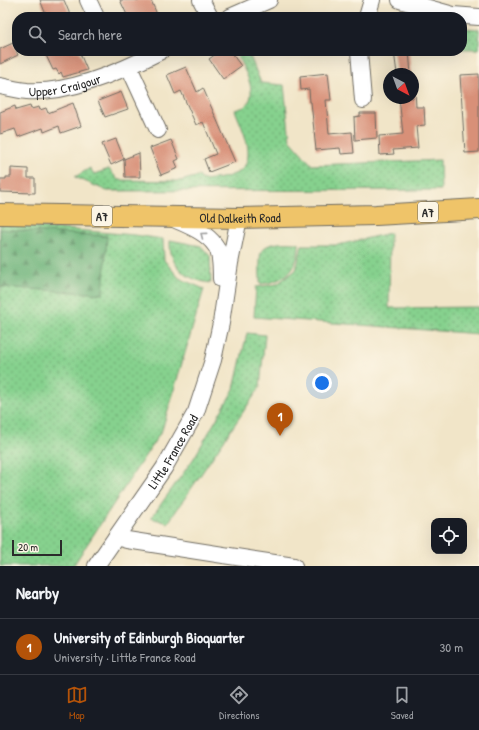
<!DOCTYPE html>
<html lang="en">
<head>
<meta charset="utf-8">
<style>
  body { margin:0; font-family:"Patrick Hand",sans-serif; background:#242831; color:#f1f3f6 }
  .controls { position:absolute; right:12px; bottom:12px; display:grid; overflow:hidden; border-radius:8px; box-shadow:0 4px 16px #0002 }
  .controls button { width:36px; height:36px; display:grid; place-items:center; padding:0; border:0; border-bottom:1px solid #363941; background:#171b24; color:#f1f3f6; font:20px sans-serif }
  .compass { position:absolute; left:383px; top:68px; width:36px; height:36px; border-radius:50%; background:#171b24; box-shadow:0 4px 16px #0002; rotate:139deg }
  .scale { position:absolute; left:12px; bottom:10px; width:50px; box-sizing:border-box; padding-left:4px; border:2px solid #2b2b2b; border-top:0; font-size:11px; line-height:14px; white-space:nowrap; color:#2b2b2b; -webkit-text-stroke:3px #fcf5e5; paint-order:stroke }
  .you { position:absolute; left:322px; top:383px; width:14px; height:14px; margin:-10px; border:3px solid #fff; border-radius:50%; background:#1a73e8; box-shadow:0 0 0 6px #1a73e833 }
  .badge { display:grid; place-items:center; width:26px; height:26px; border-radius:50%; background:#b45309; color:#fff; font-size:13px; font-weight:700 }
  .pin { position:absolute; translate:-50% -33px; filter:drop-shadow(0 1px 2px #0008) }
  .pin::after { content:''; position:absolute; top:21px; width:14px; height:12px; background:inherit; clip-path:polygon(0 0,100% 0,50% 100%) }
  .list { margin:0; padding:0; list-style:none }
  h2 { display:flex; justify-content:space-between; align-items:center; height:52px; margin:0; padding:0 16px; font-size:17px }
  h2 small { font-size:13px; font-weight:400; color:#9ea1a6 }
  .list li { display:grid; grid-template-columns:26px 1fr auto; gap:12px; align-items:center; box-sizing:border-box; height:56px; padding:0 16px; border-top:1px solid #363941 }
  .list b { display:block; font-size:15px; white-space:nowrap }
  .list p { margin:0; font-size:13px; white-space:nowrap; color:#9ea1a6 }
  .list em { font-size:13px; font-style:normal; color:#9ea1a6 }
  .icon { flex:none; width:22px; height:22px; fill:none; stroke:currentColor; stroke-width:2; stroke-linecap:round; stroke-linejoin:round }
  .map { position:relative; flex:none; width:479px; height:566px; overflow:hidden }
  .search { position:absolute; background:#171b24; box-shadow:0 4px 16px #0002; left:12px; right:12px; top:12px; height:44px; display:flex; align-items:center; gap:10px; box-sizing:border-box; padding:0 14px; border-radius:16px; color:#9ea1a6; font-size:15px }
  .sheet { height:108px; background:#171b24 }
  nav { display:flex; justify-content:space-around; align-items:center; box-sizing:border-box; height:56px; border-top:1px solid #363941; background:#171b24; font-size:11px; color:#9ea1a6 }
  nav a { display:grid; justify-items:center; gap:2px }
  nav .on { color:#b45309 }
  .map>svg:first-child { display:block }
</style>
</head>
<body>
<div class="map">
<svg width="479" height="566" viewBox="0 0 479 566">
  <defs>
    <pattern id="grass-dots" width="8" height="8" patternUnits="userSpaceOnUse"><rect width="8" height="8" fill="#86d18e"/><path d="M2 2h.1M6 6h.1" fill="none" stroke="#6eaa74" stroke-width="1.8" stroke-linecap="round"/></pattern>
    <pattern id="forest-firs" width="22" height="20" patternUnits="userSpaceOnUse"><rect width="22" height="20" fill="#6cb379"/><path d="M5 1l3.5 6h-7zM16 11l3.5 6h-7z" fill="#599263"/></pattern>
  </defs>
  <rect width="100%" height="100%" fill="#fcf5e5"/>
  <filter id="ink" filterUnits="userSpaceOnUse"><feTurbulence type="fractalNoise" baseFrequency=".025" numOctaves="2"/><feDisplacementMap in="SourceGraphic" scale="8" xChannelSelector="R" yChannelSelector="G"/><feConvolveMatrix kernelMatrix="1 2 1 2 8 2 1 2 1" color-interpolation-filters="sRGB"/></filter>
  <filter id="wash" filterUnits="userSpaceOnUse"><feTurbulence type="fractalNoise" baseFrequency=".012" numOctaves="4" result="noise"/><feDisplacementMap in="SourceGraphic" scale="16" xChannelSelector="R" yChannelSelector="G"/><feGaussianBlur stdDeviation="0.9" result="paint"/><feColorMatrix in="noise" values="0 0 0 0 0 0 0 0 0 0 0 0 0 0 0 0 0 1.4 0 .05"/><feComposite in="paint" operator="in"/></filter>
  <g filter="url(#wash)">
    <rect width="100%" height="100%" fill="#f1e5c8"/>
    <!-- grass -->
    <g fill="url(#grass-dots)" stroke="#587e5c">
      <path d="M462,28l17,1v20h-17z"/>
      <path d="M235,51h13l13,32 23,2 6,55 22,25 128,-5 1,30 -334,1 -32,-14 15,-9 4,6 15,-5 9,11 62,1 19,-5 3,4c10,-1 21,-1 30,-5 30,-10 10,-46 3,-65 3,-1 7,-2 9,-3 18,-13 -3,-42 -9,-56z"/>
      <path d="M0,224l135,11 28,4 1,21 15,18 25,11 -42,141 -89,136h-73z"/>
      <path d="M390,233l-1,75 90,-1v27l-225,-17 2,-30 21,-3 19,-14 6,-25h36z"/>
      <path d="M170,240l31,6 9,10 1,27c-25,-3 -42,-16 -41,-43z"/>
      <path d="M299,243c0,26 -14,39 -39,41 0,-8 -1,-26 1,-32 6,-12 28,-9 38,-9z"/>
      <path d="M247,333l18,2 -5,52 -92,136 -17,-5 43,-60 40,-69z"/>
    </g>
    <!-- forest -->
    <path fill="url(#forest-firs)" stroke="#4c6f52" d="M0,229l107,7 -4,58 -103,-7z"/>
    <g id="blocks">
      <!-- building -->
      <g fill="#d89078">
        <path d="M40,0h24l7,17h-24z"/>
        <path d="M120,0h31l7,17h-30z"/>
        <path d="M13,43l5,12 -18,9v-15z"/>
        <path d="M44,51h35l8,19 -24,7 -2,-5 -2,2 -3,-5 -3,1z"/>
        <path d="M220,51h10l11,15 -18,13 -14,-20z"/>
        <path d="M394,51h15l2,23h3l2,33h8l1,18 -9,1 2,22 -25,2 1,4 -14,1 -1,-19 24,-2 -4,-36h14v-24h-16z"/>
        <path d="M186,67l11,25 6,-4 32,74 -26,10 -5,-13 12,-5 -13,-32 -7,3 -15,-34 -6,3 -8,-19z"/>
        <path d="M328,73l3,27h-5l3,34 23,-2 2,21 -13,1 -1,-6 -24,2 -5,-48h-1l-1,-13 -8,1 -1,-14z"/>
        <path d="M479,74v78l-14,1 -5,-78z"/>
        <path d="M121,92l7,17 -23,8 -7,-16z"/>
        <path d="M73,103l8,23 -20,7 -2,-7 -15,6 -1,-4 -25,9 -3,-8 -15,5v-22l15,-6 1,4 14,-4 1,3 8,-2 1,3 6,-2 2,5z"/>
        <path d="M360,113h16l1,25 -22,2 -1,-23 6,-1z"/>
        <path d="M116,139l8,20 -13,6 -9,-21z"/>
        <path d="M171,140l8,19 -4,2 3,7 -17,7 -11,-27z"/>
        <path d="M139,153l1,24h-15l-1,-18z"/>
        <path d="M11,168l17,1v9h7v15l-35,-1v-13h6v-2h5z"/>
      </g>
    </g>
  </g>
  <g filter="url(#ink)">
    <use href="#blocks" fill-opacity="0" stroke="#706c62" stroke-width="1"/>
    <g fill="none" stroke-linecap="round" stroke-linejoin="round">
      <defs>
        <g id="minor">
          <path d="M88,0l8,17"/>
          <path d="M201,0l9,17"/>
          <path d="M400,0l53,15 26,2"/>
          <path d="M230,17l39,-17"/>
          <path d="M367,17l5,-17"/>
          <path d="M359,51l4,49"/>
          <path d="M129,67l29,63"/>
          <path id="s1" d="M0,86c9,2 18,4 27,5 42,3 97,-21 134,-40"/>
          <path d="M172,218c14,7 33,13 43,27 6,7 6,25 6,34"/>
          <path d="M116,537l11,3 167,26"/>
          <path id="s2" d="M96,566l68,-98 32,-56 17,-52 8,-37 9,-60 9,-45"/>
        </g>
        <g id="major">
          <path id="s3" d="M0,214l239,4 137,-3 103,-6"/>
        </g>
      </defs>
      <!-- minor casing -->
      <use href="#minor" stroke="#706c62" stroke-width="18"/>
      <!-- major casing -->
      <use href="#major" stroke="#706c62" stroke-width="22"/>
      <!-- minor -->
      <use href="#minor" stroke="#fff" stroke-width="16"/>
      <!-- major -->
      <use href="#major" stroke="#efc469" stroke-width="20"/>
    </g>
    <!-- one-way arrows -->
    <defs><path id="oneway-chevron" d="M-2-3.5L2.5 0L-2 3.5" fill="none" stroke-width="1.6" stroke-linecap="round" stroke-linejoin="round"/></defs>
    <use stroke="#a0a0a0" href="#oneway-chevron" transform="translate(203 235) rotate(-143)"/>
  </g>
  <g text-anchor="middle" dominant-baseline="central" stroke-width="3" stroke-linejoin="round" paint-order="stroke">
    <!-- shield labels -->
    <g fill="#fcf5e5" stroke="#6a6863" stroke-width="1">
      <rect x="418" y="202" width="20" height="20" rx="3"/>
      <rect x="92" y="206" width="20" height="20" rx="3"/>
    </g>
    <g font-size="12" font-weight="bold" fill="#2b2b2b">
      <text x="428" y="212">A7</text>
      <text x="102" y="216">A7</text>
    </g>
    <!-- street labels -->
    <g font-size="13" fill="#2b2b2b" stroke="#fcf5e5">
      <text stroke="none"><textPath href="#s1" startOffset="66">Upper Craigour</textPath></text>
      <text stroke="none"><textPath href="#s3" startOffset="240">Old Dalkeith Road</textPath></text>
      <text stroke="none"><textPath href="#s2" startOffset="138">Little France Road</textPath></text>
    </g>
  </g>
</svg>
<div class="controls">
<button><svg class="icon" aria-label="locate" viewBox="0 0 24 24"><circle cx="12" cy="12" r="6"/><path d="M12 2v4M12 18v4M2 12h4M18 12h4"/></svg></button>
</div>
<svg class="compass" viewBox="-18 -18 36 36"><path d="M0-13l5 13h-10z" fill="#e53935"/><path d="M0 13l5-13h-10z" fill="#9ea1a6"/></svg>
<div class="scale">20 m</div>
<div class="you"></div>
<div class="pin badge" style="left:280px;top:436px">1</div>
<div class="search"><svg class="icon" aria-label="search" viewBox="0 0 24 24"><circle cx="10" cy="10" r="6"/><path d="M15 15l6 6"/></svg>Search here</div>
</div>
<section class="sheet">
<h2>Nearby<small></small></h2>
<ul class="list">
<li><span class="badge">1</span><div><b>University of Edinburgh Bioquarter</b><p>University · Little France Road</p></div><em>30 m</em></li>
</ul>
</section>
<nav>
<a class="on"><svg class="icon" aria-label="map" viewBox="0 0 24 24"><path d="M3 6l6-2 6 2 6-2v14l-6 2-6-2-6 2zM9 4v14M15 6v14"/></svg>Map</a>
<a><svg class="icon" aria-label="directions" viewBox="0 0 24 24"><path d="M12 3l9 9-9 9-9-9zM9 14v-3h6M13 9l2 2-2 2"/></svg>Directions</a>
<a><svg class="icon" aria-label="saved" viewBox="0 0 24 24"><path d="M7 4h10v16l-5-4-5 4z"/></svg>Saved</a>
</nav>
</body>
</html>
